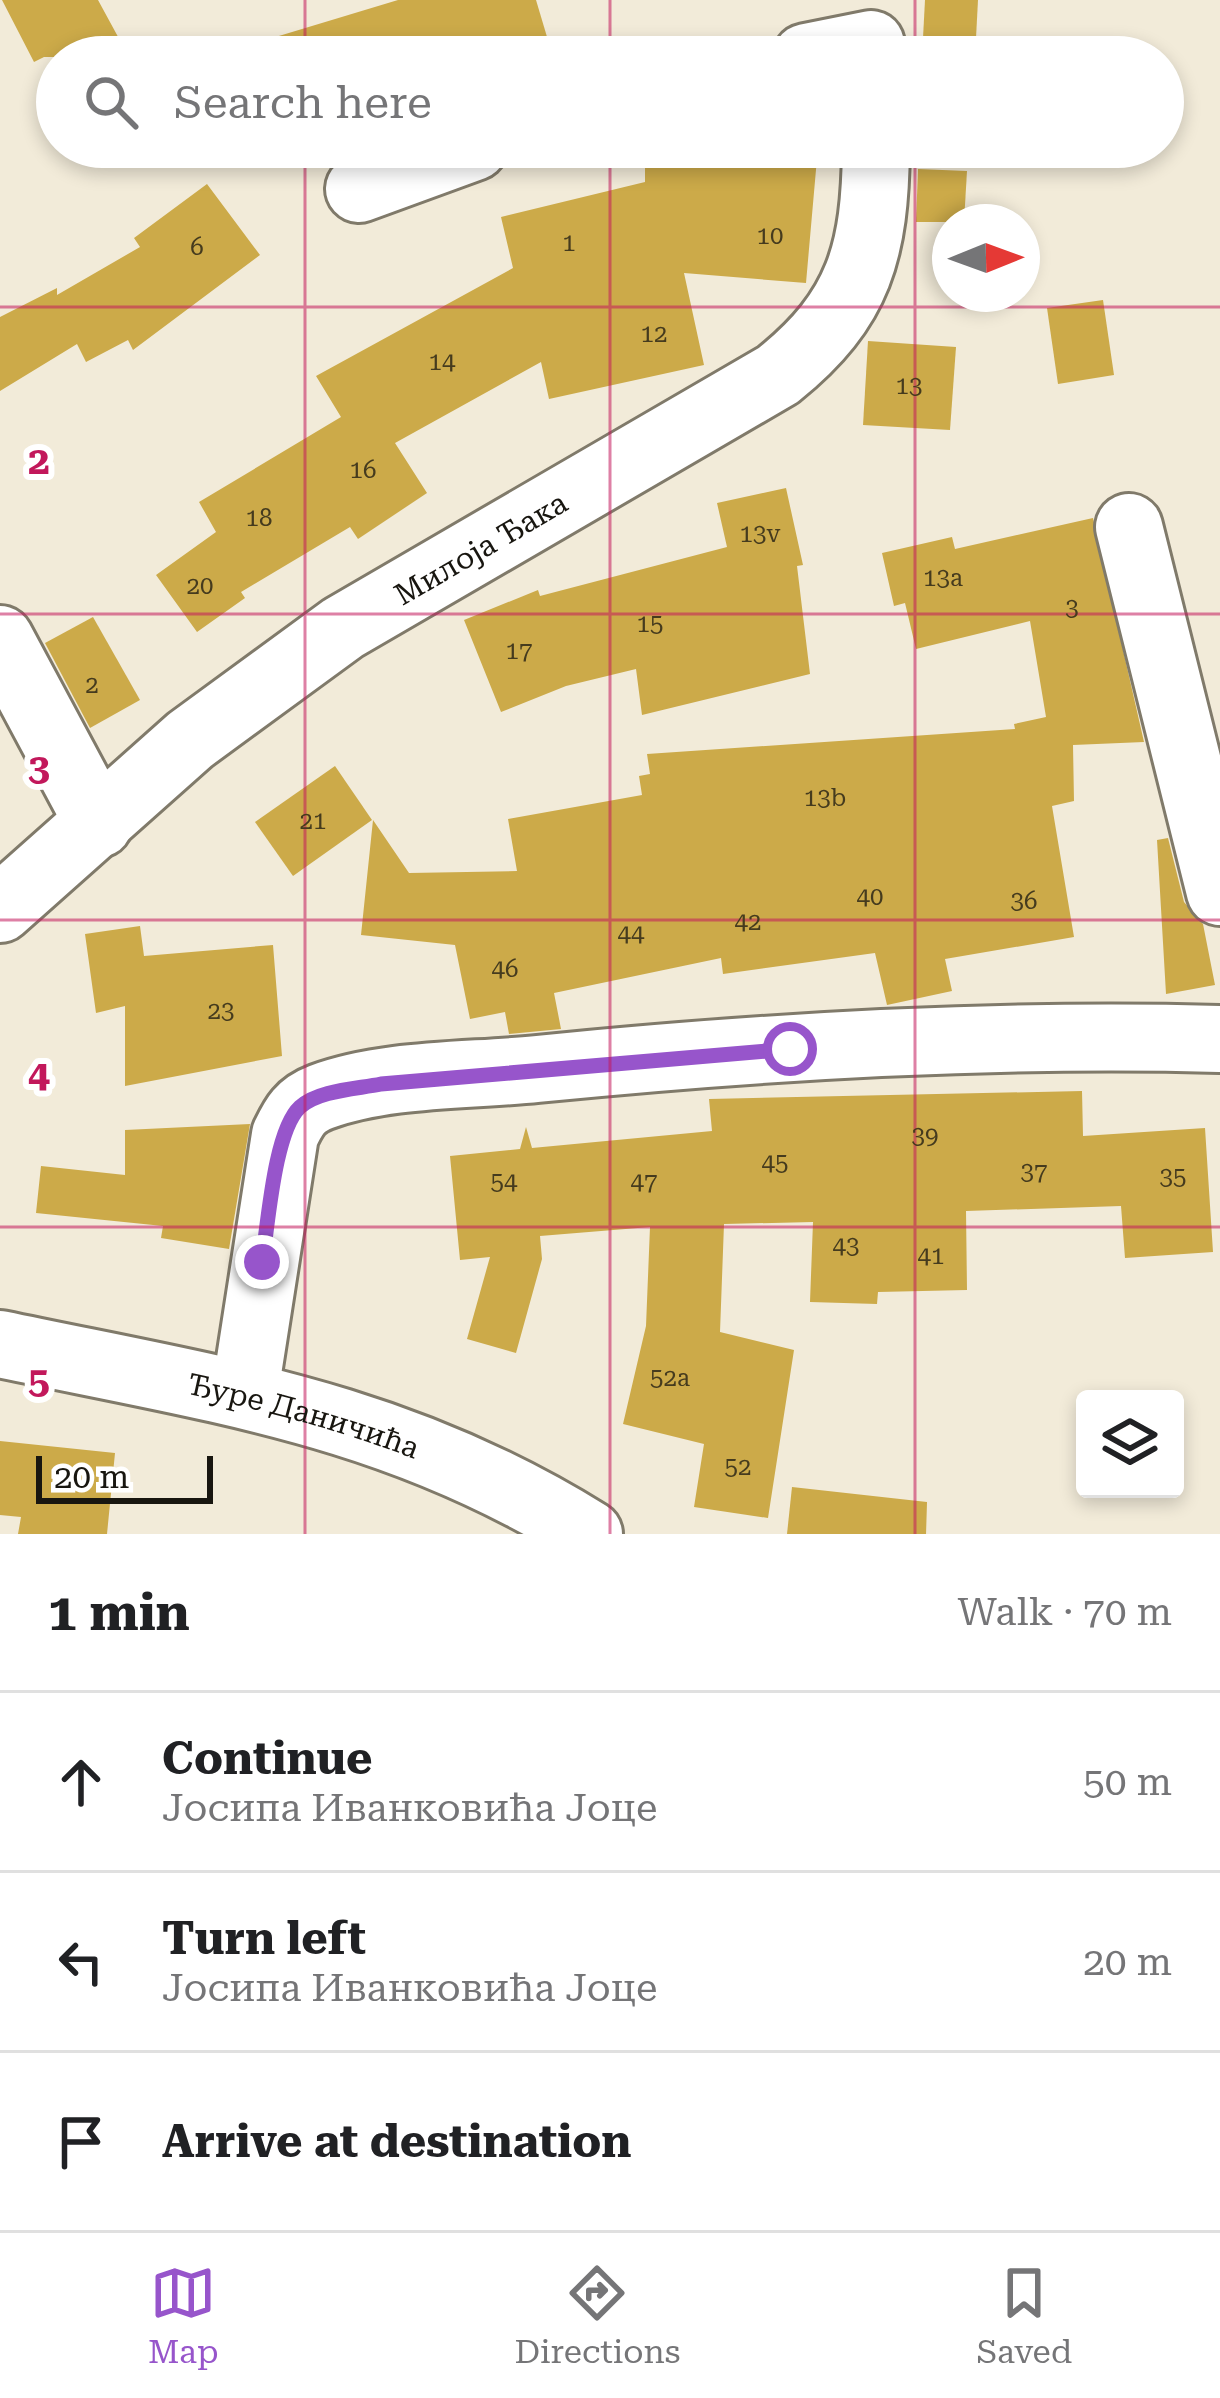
<!DOCTYPE html>
<html lang="en">
<head>
<meta charset="utf-8">
<style>
  body { margin:0; font-family:"Roboto Serif",serif; background:#f6f6f6; color:#202124 }
  .controls { position:absolute; right:36px; bottom:36px; display:grid; overflow:hidden; border-radius:12px; box-shadow:0 6px 18px #0003 }
  .controls button { width:108px; height:108px; display:grid; place-items:center; padding:0; border:0; border-bottom:3px solid #e0e0e0; background:#fff; color:#202124; font:60px sans-serif }
  .compass { position:absolute; left:932px; top:204px; width:108px; height:108px; border-radius:50%; background:#fff; box-shadow:0 6px 18px #0003; rotate:89deg }
  .scale { position:absolute; left:36px; bottom:30px; width:177px; box-sizing:border-box; padding-left:12px; border:6px solid #181610; border-top:0; font-size:33px; line-height:42px; white-space:nowrap; color:#181610; -webkit-text-stroke:9px #fff; paint-order:stroke }
  .stop { position:absolute; width:36px; height:36px; margin:-27px; border:9px solid #9755cb; border-radius:50%; background:#fff }
  .stop.end { background:#9755cb; border-color:#fff; box-shadow:0 3px 12px #0008 }
  .list { margin:0; padding:0; list-style:none }
  h2 { display:flex; justify-content:space-between; align-items:center; height:156px; margin:0; padding:0 48px; font-size:51px }
  h2 small { font-size:39px; font-weight:400; color:#757577 }
  .list li { display:grid; grid-template-columns:78px 1fr auto; gap:36px; align-items:center; box-sizing:border-box; height:180px; padding:0 48px; border-top:3px solid #e0e0e0 }
  .list b { display:block; font-size:45px; white-space:nowrap }
  .list p { margin:0; font-size:39px; white-space:nowrap; color:#757577 }
  .list em { font-size:39px; font-style:normal; color:#757577 }
  .icon { flex:none; width:66px; height:66px; fill:none; stroke:currentColor; stroke-width:2; stroke-linecap:round; stroke-linejoin:round }
  .map { position:relative; flex:none; width:1220px; height:1534px; overflow:hidden }
  .search { position:absolute; background:#fff; box-shadow:0 6px 18px #0003; left:36px; right:36px; top:36px; height:132px; display:flex; align-items:center; gap:30px; box-sizing:border-box; padding:0 42px; border-radius:66px; color:#757577; font-size:45px }
  .sheet { height:696px; background:#fff }
  nav { display:flex; justify-content:space-around; align-items:center; box-sizing:border-box; height:168px; border-top:3px solid #e0e0e0; background:#fff; font-size:33px; color:#757577 }
  nav a { display:grid; justify-items:center; gap:6px }
  nav .on { color:#9755cb }
  .map>svg:first-child { display:block }
</style>
</head>
<body>
<div class="map">
<svg width="1220" height="1534" viewBox="0 0 1220 1534">
  <rect width="100%" height="100%" fill="#f2ebd9"/>
  <!-- building -->
  <g fill="#ccaa49">
    <path d="M2,0h96l31,57h-85l-10,5z"/>
    <path d="M398,0h138l17,57h-303l-1,-12z"/>
    <path d="M925,0h53l-3,57h-53z"/>
    <path d="M645,147h173l-12,136 -122,-10 20,92 -155,34 -8,-37 -146,81 32,50 -69,46 -8,-12 -109,65 4,6 -48,34 -41,-57 60,-43 -17,-30 142,-85 -25,-41 197,-108 -12,-51 144,-35z"/>
    <path d="M918,169l49,2 -3,51h-48z"/>
    <path d="M207,184l53,71 -127,95 -5,-10 -42,22 -9,-18 -77,47v-74l57,-29v7l83,-48 -6,-9z"/>
    <path d="M1103,300l11,75 -56,9 -11,-76z"/>
    <path d="M868,341l88,6 -6,83 -87,-5z"/>
    <path d="M786,488l17,77 -6,1 13,108 -168,41 -6,-46 -70,17 -65,26 -37,-92 74,-30 2,6 187,-49 -10,-44z"/>
    <path d="M1093,518l51,224 -71,3 1,56 -22,5 22,131 -129,22 7,32 -65,14 -12,-52 -152,21 -2,-16 -167,35 7,36 -52,5 -4,-22 -35,7 -15,-74 -94,-10 12,-115 36,53 108,-2 -9,-52 134,-24 -3,-19 11,-2 -3,-20 368,-25 -1,-5 32,-7 -16,-96 -114,28 -11,-46 -11,3 -12,-53 70,-16 3,12z"/>
    <path d="M93,617l47,83 -50,28 -45,-85z"/>
    <path d="M335,766l37,54 -79,56 -38,-54z"/>
    <path d="M1168,838l16,64 19,22 12,61 -49,9 -9,-154z"/>
    <path d="M140,926l4,30 129,-11 9,111 -157,30v-80l-29,7 -11,-79z"/>
    <path d="M1082,1091l1,45 122,-8 8,124 -88,6 -4,-52 -155,5 1,79 -89,2 -1,12 -67,-2 3,-80 -89,2 -4,108 74,18 -26,168 -74,-11 10,-63 -81,-20 23,-98 4,-99 -110,9 2,23 -26,94 -49,-14 23,-82 -30,3 -10,-104 70,-7 6,-22 6,21 180,-17 -3,-32z"/>
    <path d="M250,1124l-21,125 -68,-11 2,-12 -127,-13 5,-47 84,9v-45z"/>
    <path d="M0,1441l115,12 -8,81h-89l3,-17 -21,-2z"/>
    <path d="M792,1487l135,15 -1,32h-139z"/>
  </g>
  <g fill="none" stroke-linecap="round" stroke-linejoin="round">
    <defs>
      <g id="minor">
        <path d="M806,57l65,-13"/>
        <path d="M359,189l115,-42"/>
        <path d="M1129,527l91,365"/>
        <path d="M0,639l99,185"/>
        <path id="s1" d="M0,909l190,-169 153,-112 435,-253c82,-66 97,-124 98,-228"/>
        <path d="M245,1392l40,-257c9,-19 15,-30 36,-38 65,-24 147,-21 216,-28 228,-23 455,-36 683,-30"/>
      </g>
      <g id="tertiary">
        <path id="s2" d="M0,1344c218,46 395,69 589,190"/>
      </g>
    </defs>
    <!-- minor casing -->
    <use href="#minor" stroke="#807a6a" stroke-width="72"/>
    <!-- tertiary casing -->
    <use href="#tertiary" stroke="#807a6a" stroke-width="72"/>
    <!-- minor -->
    <use href="#minor" stroke="#fff" stroke-width="66"/>
    <!-- tertiary -->
    <use href="#tertiary" stroke="#fff" stroke-width="66"/>
  </g>
  <g fill="none" stroke-linecap="round" stroke-linejoin="round">
    <!-- route -->
    <path stroke="#9755cb" stroke-width="15" d="M262,1262c6,-36 12,-131 38,-155 19,-17 57,-18 81,-23l409,-35"/>
  </g>
  <!-- grid -->
  <path fill="none" stroke="#c2185b" stroke-width="3" stroke-opacity="0.55" d="M305,0v57M610,0v57M915,0v57M305,147v1387M610,147v1387M915,147v1387M0,307h1220M0,614h1220M0,920h1220M0,1227h1220"/>
  <g text-anchor="middle" dominant-baseline="central" stroke-width="12" stroke-linejoin="round" paint-order="stroke">
    <!-- number labels -->
    <g font-size="24" fill="#453b1e">
      <text x="770" y="236">10</text>
      <text x="569" y="243">1</text>
      <text x="197" y="247">6</text>
      <text x="654" y="334">12</text>
      <text x="442" y="362">14</text>
      <text x="909" y="386">13</text>
      <text x="363" y="470">16</text>
      <text x="259" y="518">18</text>
      <text x="760" y="534">13v</text>
      <text x="943" y="578">13a</text>
      <text x="200" y="586">20</text>
      <text x="1072" y="608">3</text>
      <text x="650" y="624">15</text>
      <text x="519" y="651">17</text>
      <text x="92" y="685">2</text>
      <text x="825" y="798">13b</text>
      <text x="313" y="821">21</text>
      <text x="870" y="897">40</text>
      <text x="1024" y="901">36</text>
      <text x="748" y="922">42</text>
      <text x="631" y="934">44</text>
      <text x="505" y="969">46</text>
      <text x="221" y="1011">23</text>
      <text x="925" y="1136">39</text>
      <text x="775" y="1163">45</text>
      <text x="1034" y="1172">37</text>
      <text x="1173" y="1177">35</text>
      <text x="504" y="1182">54</text>
      <text x="644" y="1182">47</text>
      <text x="846" y="1246">43</text>
      <text x="931" y="1256">41</text>
      <text x="670" y="1378">52a</text>
      <text x="738" y="1467">52</text>
    </g>
    <!-- street labels -->
    <g font-size="30" fill="#181610" stroke="#fff">
      <text stroke="none"><textPath href="#s1" startOffset="603">Милоја Ђака</textPath></text>
      <text stroke="none"><textPath href="#s2" startOffset="312">Ђуре Даничића</textPath></text>
    </g>
  </g>
  <g font-size="39" text-anchor="middle" font-weight="bold" fill="#c2185b" stroke="#fff" stroke-width="12" stroke-linejoin="round" paint-order="stroke">
    <text x="39" y="474">2</text>
    <text x="39" y="781">3</text>
    <text x="39" y="1087">4</text>
    <text x="39" y="1394">5</text>
  </g>
</svg>
<div class="controls">
<button><svg class="icon" aria-label="layers" viewBox="0 0 24 24"><path d="M12 4l9 5-9 5-9-5zM3 14l9 5 9-5"/></svg></button>
</div>
<svg class="compass" viewBox="-18 -18 36 36"><path d="M0-13l5 13h-10z" fill="#e53935"/><path d="M0 13l5-13h-10z" fill="#757577"/></svg>
<div class="scale">20 m</div>
<div class="stop" style="left:790px;top:1049px"></div>
<div class="stop end" style="left:262px;top:1262px"></div>
<div class="search"><svg class="icon" aria-label="search" viewBox="0 0 24 24"><circle cx="10" cy="10" r="6"/><path d="M15 15l6 6"/></svg>Search here</div>
</div>
<section class="sheet">
<h2>1 min<small>Walk · 70 m</small></h2>
<ul class="list">
<li><svg class="icon" aria-label="ahead" viewBox="0 0 24 24"><path d="M12 20V5M6 11l6-6 6 6"/></svg><div><b>Continue</b><p>Јосипа Иванковића Јоце</p></div><em>50 m</em></li>
<li><svg class="icon" aria-label="left" viewBox="0 0 24 24"><path d="M17 20v-9H6M10 6l-5 5 5 5"/></svg><div><b>Turn left</b><p>Јосипа Иванковића Јоце</p></div><em>20 m</em></li>
<li><svg class="icon" aria-label="arrive" viewBox="0 0 24 24"><path d="M6 21V4h12l-3 4 3 4H6"/></svg><div><b>Arrive at destination</b></div></li>
</ul>
</section>
<nav>
<a class="on"><svg class="icon" aria-label="map" viewBox="0 0 24 24"><path d="M3 6l6-2 6 2 6-2v14l-6 2-6-2-6 2zM9 4v14M15 6v14"/></svg>Map</a>
<a><svg class="icon" aria-label="directions" viewBox="0 0 24 24"><path d="M12 3l9 9-9 9-9-9zM9 14v-3h6M13 9l2 2-2 2"/></svg>Directions</a>
<a><svg class="icon" aria-label="saved" viewBox="0 0 24 24"><path d="M7 4h10v16l-5-4-5 4z"/></svg>Saved</a>
</nav>
</body>
</html>
